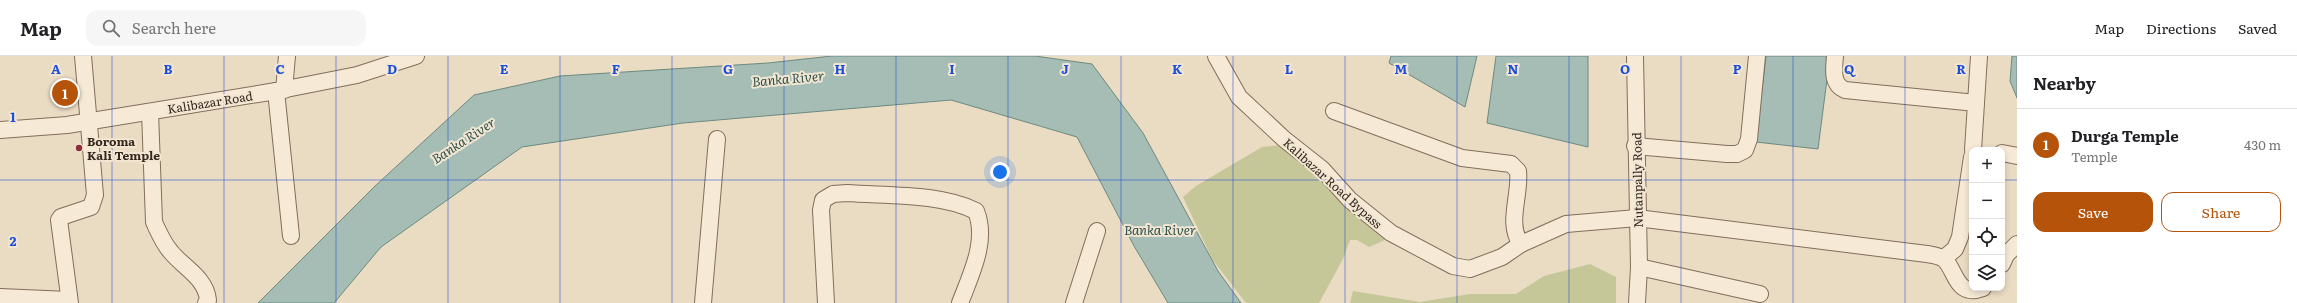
<!DOCTYPE html>
<html lang="en">
<head>
<meta charset="utf-8">
<style>
  body { margin:0; font-family:Literata,serif; background:#f6f6f6; color:#202124 }
  .controls { position:absolute; right:12px; bottom:12px; display:grid; overflow:hidden; border-radius:8px; box-shadow:0 2px 6px #0003 }
  .controls button { width:36px; height:36px; display:grid; place-items:center; padding:0; border:0; border-bottom:1px solid #e0e0e0; background:#fff; color:#202124; font:20px sans-serif }
  .you { position:absolute; left:1000px; top:116px; width:14px; height:14px; margin:-10px; border:3px solid #fff; border-radius:50%; background:#1a73e8; box-shadow:0 0 0 6px #1a73e833 }
  .badge { display:grid; place-items:center; width:26px; height:26px; border-radius:50%; background:#b45309; color:#fff; font-size:13px; font-weight:700 }
  .pin { position:absolute; translate:-50% -50%; border:2px solid #fff; box-shadow:0 1px 4px #0006 }
  .list { margin:0; padding:0; list-style:none }
  h2 { display:flex; justify-content:space-between; align-items:center; height:52px; margin:0; padding:0 16px; font-size:17px }
  h2 small { font-size:13px; font-weight:400; color:#757577 }
  .list li { display:grid; grid-template-columns:26px 1fr auto; gap:12px; align-items:center; box-sizing:border-box; height:72px; padding:0 16px; border-top:1px solid #e0e0e0 }
  .list b { display:block; font-size:15px; white-space:nowrap }
  .list p { margin:0; font-size:13px; white-space:nowrap; color:#757577 }
  .list em { font-size:13px; font-style:normal; color:#757577 }
  .actions { display:flex; gap:8px; padding:12px 16px }
  .actions a { flex:1; padding:9px 0; border:1px solid #b45309; border-radius:12px; text-align:center; font-size:14px; color:#b45309 }
  .actions .main { background:#b45309; color:#fff }
  .icon { flex:none; width:22px; height:22px; fill:none; stroke:currentColor; stroke-width:2; stroke-linecap:round; stroke-linejoin:round }
  .map { position:relative; flex:none; width:2017px; height:247px; overflow:hidden }
  header { display:flex; align-items:center; gap:24px; box-sizing:border-box; height:56px; padding:0 20px; background:#fff; border-bottom:1px solid #e0e0e0 }
  header strong { font-size:19px }
  nav { display:flex; gap:22px; margin-inline-start:auto; font-size:14px }
  .search { width:280px; height:36px; background:#f6f6f6; display:flex; align-items:center; gap:10px; box-sizing:border-box; padding:0 14px; border-radius:12px; color:#757577; font-size:15px }
  main { display:flex }
  aside { flex:1; background:#fff }
  .map>svg:first-child { display:block }
</style>
</head>
<body>
<header>
<strong>Map</strong>
<div class="search"><svg class="icon" aria-label="search" viewBox="0 0 24 24"><circle cx="10" cy="10" r="6"/><path d="M15 15l6 6"/></svg>Search here</div>
<nav><a>Map</a><a>Directions</a><a>Saved</a></nav>
</header>
<main>
<div class="map">
<svg width="2017" height="247" viewBox="0 0 2017 247">
  <rect width="100%" height="100%" fill="#eadbc3"/>
  <!-- green -->
  <g fill="#c5c798">
    <path d="M1283,89l101,88 1,7 -16,7 -12,-7h-7l-7,19 -24,44h-73l-34,-44 -29,-62 13,-11 66,-39z"/>
    <path d="M1590,208l26,13v26h-266l3,-12 67,11 50,-8h46l28,-18z"/>
  </g>
  <!-- water -->
  <g fill="#a5bdb4" stroke="#6d8a81">
    <path d="M832,0h203l57,8 51,69 75,138 23,32h-73l-34,-57 -57,-109 -126,-37 -268,23 -161,24 -141,100 -47,56h-76l116,-116 100,-92 86,-19 208,-13z"/>
    <path d="M1391,0h86l-12,51 -76,-44z"/>
    <path d="M1496,0h92v91l-101,-24z"/>
    <path d="M1766,0h64l-12,93 -62,-7z"/>
    <path d="M2012,0h5v42l-7,-17z"/>
  </g>
  <g fill="none" stroke-linecap="round" stroke-linejoin="round">
    <defs>
      <g id="street">
        <path d="M1216,0l23,41 45,42 38,30 28,31 41,33 62,33 17,3 32,-12 19,-13 45,-20 71,-6 290,36c6,1 14,2 18,6 11,11 11,38 38,28"/>
        <path d="M1635,0l4,211 -2,36"/>
        <path d="M1835,0c-1,13 -4,28 10,34l131,13"/>
        <path d="M284,34l3,-34"/>
        <path d="M276,35l15,145"/>
        <path d="M1334,55l128,47 49,6 7,7c3,23 -12,53 3,73"/>
        <path d="M150,56l4,110c5,11 9,21 17,30 12,15 35,26 37,48l-2,3"/>
        <path d="M0,74l67,-5 209,-34 81,-16 59,-19"/>
        <path d="M1635,90l92,8h10l8,-4 4,-11 8,-83"/>
        <path d="M1973,94l6,-94"/>
        <path d="M2002,97l15,3"/>
        <path d="M1944,202l11,-9 5,-12 12,-80"/>
        <path d="M2002,208l4,-9 11,-11"/>
        <path d="M1639,211l121,27"/>
        <path d="M0,241l69,3"/>
        <path d="M70,247l-11,-83 2,-3 30,-10 4,-12 -12,-139"/>
        <path d="M703,247l14,-164"/>
        <path d="M826,247l-5,-93 2,-10 10,-6 14,-1c40,3 93,0 129,18 12,30 -5,63 -16,92"/>
        <path d="M1074,247l23,-72"/>
      </g>
    </defs>
    <!-- street casing -->
    <use href="#street" stroke="#836d5c" stroke-width="18"/>
    <!-- street -->
    <use href="#street" stroke="#f6ead6" stroke-width="16"/>
  </g>
  <!-- grid -->
  <path fill="none" stroke="#1d4ed8" stroke-width="1" stroke-opacity="0.55" d="M112,0v247M224,0v247M336,0v247M448,0v247M560,0v247M672,0v247M784,0v247M896,0v247M1008,0v247M1121,0v247M1233,0v247M1345,0v247M1457,0v247M1569,0v247M1681,0v247M1793,0v247M1905,0v247M0,124h1972M2002,124h15"/>
  <!-- markers -->
  <circle fill="#8c3139" stroke="#f2e6d2" stroke-width="1.5" cx="79" cy="92" r="4"/>
  <g text-anchor="middle" dominant-baseline="central" stroke-width="4" stroke-linejoin="round" paint-order="stroke">
    <!-- street labels -->
    <g font-size="12" fill="#34271e" stroke="#f2e6d2">
      <text transform="translate(210 46) rotate(-9)">Kalibazar Road</text>
      <text transform="translate(1637 124) rotate(-91)">Nutanpally Road</text>
      <text transform="translate(1333 127) rotate(42)">Kalibazar Road Bypass</text>
    </g>
    <!-- poi labels -->
    <g font-size="12" font-weight="bold" fill="#34271e" stroke="#f2e6d2" text-anchor="start">
      <text x="87" y="85">Boroma<tspan x="87" dy="14">Kali Temple</tspan></text>
    </g>
    <!-- water labels -->
    <g font-size="13" font-style="italic" fill="#2f524d" stroke="#f2e6d2">
      <text transform="translate(788 22) rotate(-5)">Banka River</text>
      <text transform="translate(463 84) rotate(-33)">Banka River</text>
      <text x="1160" y="173">Banka River</text>
    </g>
  </g>
  <g font-size="13" text-anchor="middle" font-weight="bold" fill="#1d4ed8" stroke="#f2e6d2" stroke-width="4" stroke-linejoin="round" paint-order="stroke">
    <text x="56" y="18">A</text>
    <text x="168" y="18">B</text>
    <text x="280" y="18">C</text>
    <text x="392" y="18">D</text>
    <text x="504" y="18">E</text>
    <text x="616" y="18">F</text>
    <text x="728" y="18">G</text>
    <text x="840" y="18">H</text>
    <text x="952" y="18">I</text>
    <text x="1065" y="18">J</text>
    <text x="1177" y="18">K</text>
    <text x="1289" y="18">L</text>
    <text x="1401" y="18">M</text>
    <text x="1513" y="18">N</text>
    <text x="1625" y="18">O</text>
    <text x="1737" y="18">P</text>
    <text x="1849" y="18">Q</text>
    <text x="1961" y="18">R</text>
    <text x="13" y="66">1</text>
    <text x="13" y="190">2</text>
  </g>
</svg>
<div class="controls">
<button>+</button>
<button>−</button>
<button><svg class="icon" aria-label="locate" viewBox="0 0 24 24"><circle cx="12" cy="12" r="6"/><path d="M12 2v4M12 18v4M2 12h4M18 12h4"/></svg></button>
<button><svg class="icon" aria-label="layers" viewBox="0 0 24 24"><path d="M12 4l9 5-9 5-9-5zM3 14l9 5 9-5"/></svg></button>
</div>
<div class="you"></div>
<div class="pin badge" style="left:65px;top:37px">1</div>
</div>
<aside>
<h2>Nearby<small></small></h2>
<ul class="list">
<li><span class="badge">1</span><div><b>Durga Temple</b><p>Temple</p></div><em>430 m</em></li>
</ul>
<div class="actions"><a class="main">Save</a><a>Share</a></div>
</aside>
</main>
</body>
</html>
